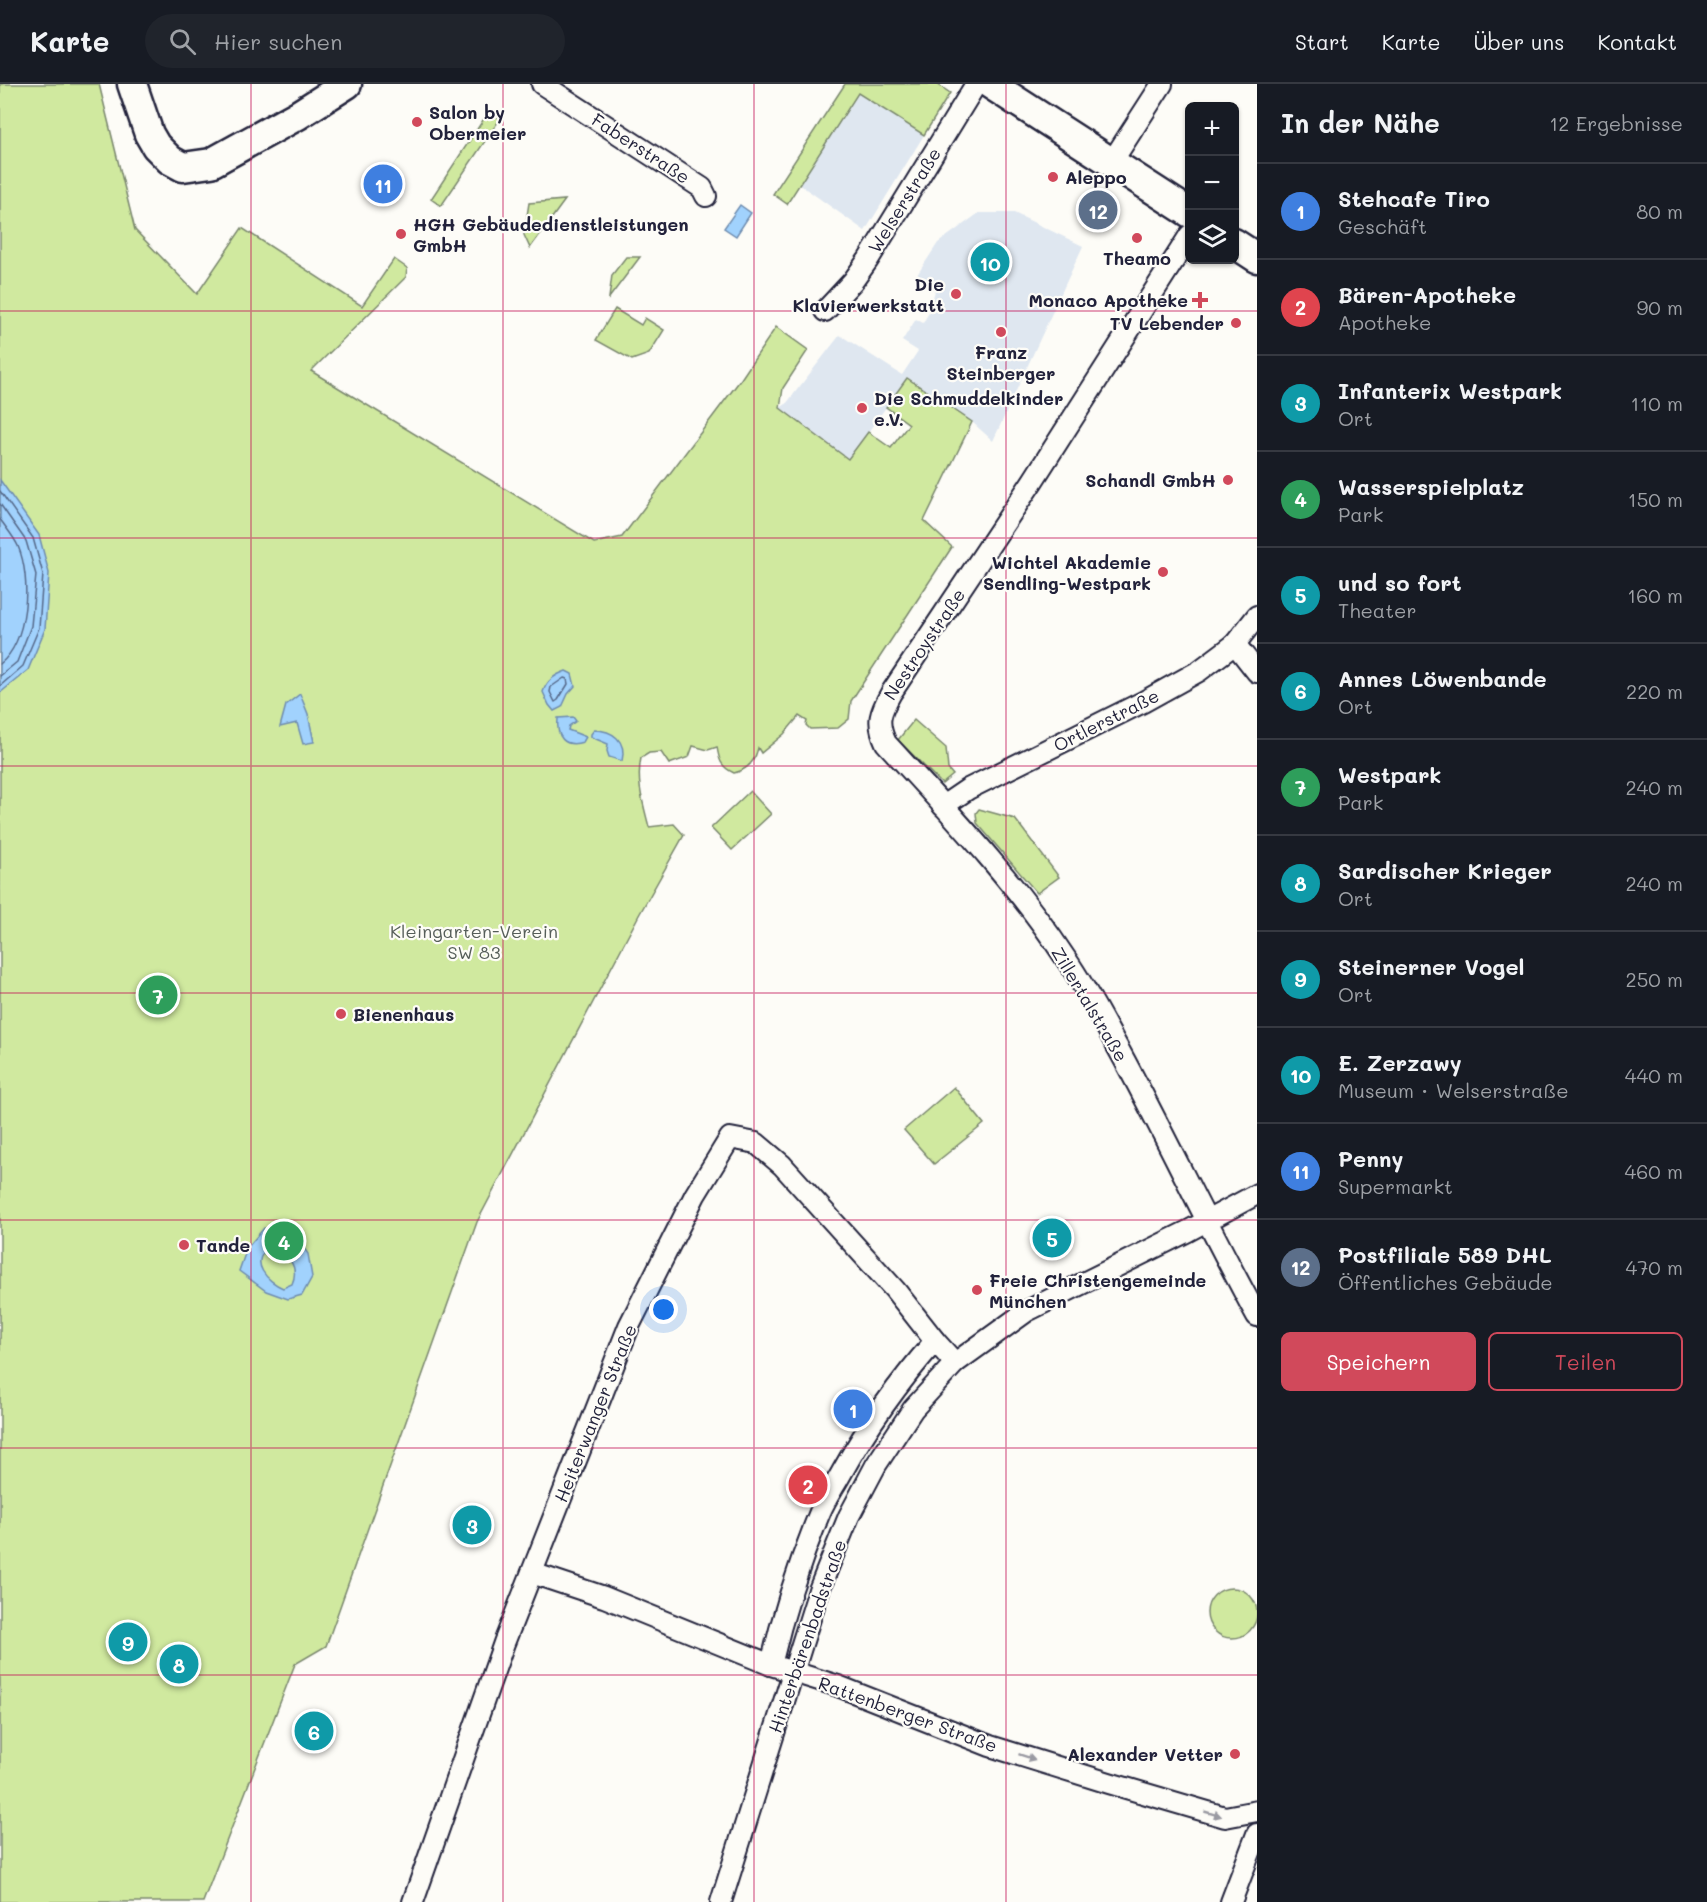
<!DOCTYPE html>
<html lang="de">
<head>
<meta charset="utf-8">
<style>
  body { margin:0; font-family:Mali,sans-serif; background:#20242c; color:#f1f3f6 }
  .controls { position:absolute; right:18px; top:18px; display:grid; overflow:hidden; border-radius:9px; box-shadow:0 2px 4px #0004 }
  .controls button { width:54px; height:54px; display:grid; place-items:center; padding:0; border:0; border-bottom:2px solid #363941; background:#171b24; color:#f1f3f6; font:30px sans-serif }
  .you { position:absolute; left:664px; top:1226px; width:21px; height:21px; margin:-15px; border:4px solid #fff; border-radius:50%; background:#1a73e8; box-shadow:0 0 0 9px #1a73e833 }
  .badge { display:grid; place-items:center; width:39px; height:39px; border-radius:50%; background:#d1495b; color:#fff; font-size:20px; font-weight:700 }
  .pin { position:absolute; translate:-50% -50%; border:3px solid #fff; box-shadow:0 2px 6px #0006 }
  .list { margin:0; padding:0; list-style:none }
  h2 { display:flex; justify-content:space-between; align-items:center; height:78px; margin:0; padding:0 24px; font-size:26px }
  h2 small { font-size:20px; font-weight:400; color:#9ea1a6 }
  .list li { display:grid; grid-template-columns:39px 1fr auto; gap:18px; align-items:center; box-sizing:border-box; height:96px; padding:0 24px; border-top:2px solid #363941 }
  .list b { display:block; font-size:22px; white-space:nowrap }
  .list p { margin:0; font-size:20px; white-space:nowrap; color:#9ea1a6 }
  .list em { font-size:20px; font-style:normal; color:#9ea1a6 }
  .actions { display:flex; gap:12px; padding:18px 24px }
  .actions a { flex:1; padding:14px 0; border:2px solid #d1495b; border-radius:9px; text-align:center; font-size:21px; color:#d1495b }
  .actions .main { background:#d1495b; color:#fff }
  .icon { flex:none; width:33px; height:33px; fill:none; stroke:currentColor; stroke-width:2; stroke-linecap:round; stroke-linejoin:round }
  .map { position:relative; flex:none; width:1257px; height:1818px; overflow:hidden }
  header { display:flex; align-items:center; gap:36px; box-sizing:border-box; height:84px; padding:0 30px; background:#171b24; border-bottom:2px solid #363941 }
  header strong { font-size:28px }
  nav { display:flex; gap:33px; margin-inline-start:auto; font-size:21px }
  .search { width:420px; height:54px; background:#20242c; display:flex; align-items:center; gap:15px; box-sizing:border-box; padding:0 21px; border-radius:33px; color:#9ea1a6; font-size:22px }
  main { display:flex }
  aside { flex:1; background:#171b24 }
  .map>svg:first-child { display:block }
</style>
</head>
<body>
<header>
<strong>Karte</strong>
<div class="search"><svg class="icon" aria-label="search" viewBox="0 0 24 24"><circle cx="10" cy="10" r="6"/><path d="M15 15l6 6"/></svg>Hier suchen</div>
<nav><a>Start</a><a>Karte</a><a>Über uns</a><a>Kontakt</a></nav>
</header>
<main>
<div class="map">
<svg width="1257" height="1818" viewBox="0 0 1257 1818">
  <rect width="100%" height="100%" fill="#fdfcf7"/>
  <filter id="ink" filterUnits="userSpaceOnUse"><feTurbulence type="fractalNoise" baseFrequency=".0167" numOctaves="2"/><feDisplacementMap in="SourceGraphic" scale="12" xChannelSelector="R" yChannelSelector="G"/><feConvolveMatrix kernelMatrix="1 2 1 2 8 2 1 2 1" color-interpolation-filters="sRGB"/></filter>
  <g filter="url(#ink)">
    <!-- built -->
    <g fill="#dfe7f0">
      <path d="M859,9l65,42 -59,96 -66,-47z"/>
      <path d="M979,129h35l69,33 -90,195 -21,-19 -65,-44 -59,82 -68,-52 6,-4 54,-69 62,40 16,-24 -16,-10 14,-22 7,4 5,-9 7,-23 -20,-13 23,-35z"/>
    </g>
    <!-- green -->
    <g fill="#d0e99f" stroke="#79866d" stroke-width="1.5">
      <path d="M0,0h99l36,146 62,64 45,-66 120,78 32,-47 13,9 -1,9 -95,94 283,172 28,-6 119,-158 35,-52 32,23 -25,38 -3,20 68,51 20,-27 23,16 18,-24 -23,-17 21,-29 65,44 -48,99 28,26 -101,154 -2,18 -11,9 -28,1 -4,-4 1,-4 -8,-5 -15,18 -23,19 -3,-5c-3,13 -10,22 -24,25 -13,-6 -15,-13 -17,-26l-9,3 -15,-4 -4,11 -20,7 -8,-12 -12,1 -8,5c-5,24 2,45 8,69l25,-3 10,11 -45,80 -162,307 -151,424 -31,18 -92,238h-203z"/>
      <path d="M845,0h92l13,9 -26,42 -66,-42 -71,111 -14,-10z"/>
      <path d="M489,27l11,8 -59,87 -10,-7z"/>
      <path d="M565,116l-35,48 -6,-13 5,-32z"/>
      <path d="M626,173h14l-31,41 3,-23z"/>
      <path d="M615,225l26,16 4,-7 19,12 -15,24 -17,6 -36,-20z"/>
      <path d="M914,636l32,28 2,21 5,6 -11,9 -44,-44z"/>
      <path d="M750,707l21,23 -39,36 -21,-22z"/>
      <path d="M979,725l36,10 44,58 -22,16 -60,-70 -1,-10z"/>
      <path d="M954,1003l30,37 -50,40 -30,-34z"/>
      <circle cx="1232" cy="1529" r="25"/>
    </g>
    <!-- water -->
    <g fill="#a1d2fd" stroke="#6e8caf" stroke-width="1.5" fill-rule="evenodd">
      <path d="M740,121l11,8 -15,23 -12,-8z"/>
      <path d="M0,396l39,55 10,38 -4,56 -17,41 -28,23z"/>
      <path d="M566,587l6,3 3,12 -7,8 -6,13 -8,4 -5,-6 -6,-13c4,-12 12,-17 23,-21z"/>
      <path d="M300,610l8,20 6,28 -11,2 -6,-21 -17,4 6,-22z"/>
      <path d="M573,633l3,4 -7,5 -1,4 18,7 -3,5c-19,6 -27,-5 -25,-24z"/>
      <path d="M594,646c19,0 33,11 28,31l-13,-4 -2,-6 1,-7 -17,-7v-3z"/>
      <path d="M264,1144l33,10 11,16 4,23 -10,18 -14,4 -22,-8 -27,-20 8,-23zM269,1164c18,4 31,18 23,36l-9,4c-15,-6 -35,-26 -14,-40z"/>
    </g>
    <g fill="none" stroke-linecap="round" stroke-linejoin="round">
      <!-- shore -->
      <g stroke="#556889" stroke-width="1.5">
        <path d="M0,407l33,47 10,36 -4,54 -16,38 -23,20"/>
        <path d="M0,420l26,37 10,34 -5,51 -14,36 -17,14"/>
        <path d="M0,435c6,9 14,18 18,27 14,33 10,95 -18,118"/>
        <path d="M564,594l3,1 1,5 -10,16 -3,2 -5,-10 1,-5z"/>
        <path d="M267,1151c13,4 28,5 31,19l-4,1 -17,-11 -13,-1 -2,-4z"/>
      </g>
      <defs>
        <g id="street">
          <path d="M542,0l160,104 4,8"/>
          <path d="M1111,79l51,-79"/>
          <path d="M1190,151l-158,247 -141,211c-11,20 -15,29 -5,50 63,69 129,138 180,216 20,29 36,60 53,91 48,88 90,179 138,266"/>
          <path d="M825,227l28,-30 15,-21 108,-176"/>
          <path d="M1235,560l22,28"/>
          <path d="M943,722l25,-17 175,-87 56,-31 36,-27 22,-28"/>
          <path d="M532,1489l72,24 167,68 67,21 152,60 119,37 116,34 32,-6"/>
          <path d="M771,1581c12,-52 29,-104 49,-153 6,-14 15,-27 22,-40 27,-49 56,-89 93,-131"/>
          <path d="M413,1818l91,-259 125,-317 66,-131 35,-57 26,5 26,22 113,125 40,51 20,22"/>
          <path d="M721,1818l98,-312 30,-74 27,-51 37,-56 42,-46 72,-52 161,-80 69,-37"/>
          <path d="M1231,1818l26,-68"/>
        </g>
        <g id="secondary">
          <path d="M132,0l17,50 7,12 14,14 13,7 28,-4 87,-48 49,-31"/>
          <path d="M990,0l200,129"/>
          <path d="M1234,159l23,15"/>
        </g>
      </defs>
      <!-- street casing -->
      <use href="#street" stroke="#22223b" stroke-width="24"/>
      <!-- secondary casing -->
      <use href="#secondary" stroke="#22223b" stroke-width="33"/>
      <!-- street -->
      <use href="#street" stroke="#fdfcf7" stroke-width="20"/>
      <!-- secondary -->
      <use href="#secondary" stroke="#fdfcf7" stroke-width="28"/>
    </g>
    <!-- one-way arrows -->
    <defs><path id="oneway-solid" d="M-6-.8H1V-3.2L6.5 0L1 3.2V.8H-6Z" transform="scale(1.5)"/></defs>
    <g fill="#9a9aa2">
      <use href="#oneway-solid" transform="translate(1027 1673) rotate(18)"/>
      <use href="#oneway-solid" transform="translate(1213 1730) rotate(16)"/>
    </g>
  </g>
  <!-- grid -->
  <path fill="none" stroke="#c2185b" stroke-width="1.5" stroke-opacity="0.55" d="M251,0v1818M503,0v1818M754,0v1818M1006,0v1818M0,227h1257M0,454h1257M0,682h1257M0,909h1257M0,1136h1257M0,1364h1257M0,1591h1257"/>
  <!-- markers -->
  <g fill="#d1495b" stroke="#fdfcf7" stroke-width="2">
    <circle cx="417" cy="38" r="6"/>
    <circle cx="1053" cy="93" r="6"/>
    <circle cx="401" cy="150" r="6"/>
    <circle cx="1137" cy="154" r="6"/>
    <circle cx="956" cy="210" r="6"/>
    <path d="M1197 207h6v6h6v6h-6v6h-6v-6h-6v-6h6z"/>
    <circle cx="1236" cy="239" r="6"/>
    <circle cx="1001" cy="248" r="6"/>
    <circle cx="862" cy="324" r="6"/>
    <circle cx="1228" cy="396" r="6"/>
    <circle cx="1163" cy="488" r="6"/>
    <circle cx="341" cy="930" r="6"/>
    <circle cx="184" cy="1161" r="6"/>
    <circle cx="977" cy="1206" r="6"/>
    <circle cx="1235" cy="1670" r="6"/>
  </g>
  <g text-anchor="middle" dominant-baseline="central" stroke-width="4.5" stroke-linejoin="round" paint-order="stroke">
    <!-- poi labels -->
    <g font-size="18" font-weight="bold" fill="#22223b" stroke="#fdfcf7" text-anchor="start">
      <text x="429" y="28">Salon by<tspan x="429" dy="21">Obermeier</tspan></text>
      <text x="1065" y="93">Aleppo</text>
      <text x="413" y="140">HGH Gebäudedienstleistungen<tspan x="413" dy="21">GmbH</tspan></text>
      <text x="1137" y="174" text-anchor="middle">Theamo</text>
      <text x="944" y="200" text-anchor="end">Die<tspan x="944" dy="21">Klavierwerkstatt</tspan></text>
      <text x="1188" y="216" text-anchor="end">Monaco Apotheke</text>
      <text x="1224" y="239" text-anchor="end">TV Lebender</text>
      <text x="1001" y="268" text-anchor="middle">Franz<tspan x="1001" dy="21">Steinberger</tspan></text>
      <text x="874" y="314">Die Schmuddelkinder<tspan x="874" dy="21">e.V.</tspan></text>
      <text x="1216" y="396" text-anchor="end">Schandl GmbH</text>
      <text x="1151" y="478" text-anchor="end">Wichtel Akademie<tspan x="1151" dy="21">Sendling-Westpark</tspan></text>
      <text x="353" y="930">Bienenhaus</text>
      <text x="196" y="1161">Tande</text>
      <text x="989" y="1196">Freie Christengemeinde<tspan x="989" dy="21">München</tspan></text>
      <text x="1223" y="1670" text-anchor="end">Alexander Vetter</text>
    </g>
    <!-- street labels -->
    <g font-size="18" fill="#22223b" stroke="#fdfcf7">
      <text transform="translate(641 64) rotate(33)">Faberstraße</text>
      <text transform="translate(904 116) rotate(-58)">Welserstraße</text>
      <text transform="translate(924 560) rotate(-56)">Nestroystraße</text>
      <text transform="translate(1106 636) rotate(-27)">Ortlerstraße</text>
      <text transform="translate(1090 920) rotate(59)">Zillertalstraße</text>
      <text transform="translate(595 1329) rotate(-68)">Heiterwanger Straße</text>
      <text transform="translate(807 1552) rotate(-71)">Hinterbärenbadstraße</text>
      <text transform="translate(908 1630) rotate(20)">Rattenberger Straße</text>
    </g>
    <!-- park labels -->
    <g font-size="18" fill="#565e59" stroke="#fdfcf7">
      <text x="474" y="847">Kleingarten-Verein<tspan x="474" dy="21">SW 83</tspan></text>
    </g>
  </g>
</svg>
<div class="controls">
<button>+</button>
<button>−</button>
<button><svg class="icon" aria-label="layers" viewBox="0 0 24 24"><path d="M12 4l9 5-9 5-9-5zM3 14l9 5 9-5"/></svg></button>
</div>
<div class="you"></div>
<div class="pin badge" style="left:853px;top:1325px;background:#3f7fe0">1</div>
<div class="pin badge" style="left:808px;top:1401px;background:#e0444e">2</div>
<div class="pin badge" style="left:472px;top:1441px;background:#0f9aa8">3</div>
<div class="pin badge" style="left:284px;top:1157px;background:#2e9e5b">4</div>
<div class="pin badge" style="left:1052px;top:1154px;background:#0f9aa8">5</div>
<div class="pin badge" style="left:314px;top:1647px;background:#0f9aa8">6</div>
<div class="pin badge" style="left:158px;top:911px;background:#2e9e5b">7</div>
<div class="pin badge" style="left:179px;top:1580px;background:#0f9aa8">8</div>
<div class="pin badge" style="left:128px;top:1558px;background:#0f9aa8">9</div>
<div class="pin badge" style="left:990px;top:178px;background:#0f9aa8">10</div>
<div class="pin badge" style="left:383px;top:100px;background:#3f7fe0">11</div>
<div class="pin badge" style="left:1098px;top:126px;background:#5c6f8a">12</div>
</div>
<aside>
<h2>In der Nähe<small>12 Ergebnisse</small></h2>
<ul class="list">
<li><span class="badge" style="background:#3f7fe0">1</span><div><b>Stehcafe Tiro</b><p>Geschäft</p></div><em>80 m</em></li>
<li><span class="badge" style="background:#e0444e">2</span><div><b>Bären-Apotheke</b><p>Apotheke</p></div><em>90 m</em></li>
<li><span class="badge" style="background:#0f9aa8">3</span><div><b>Infanterix Westpark</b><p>Ort</p></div><em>110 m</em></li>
<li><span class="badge" style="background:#2e9e5b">4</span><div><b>Wasserspielplatz</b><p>Park</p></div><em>150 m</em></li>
<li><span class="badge" style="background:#0f9aa8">5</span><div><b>und so fort</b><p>Theater</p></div><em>160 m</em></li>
<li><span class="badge" style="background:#0f9aa8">6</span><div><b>Annes Löwenbande</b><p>Ort</p></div><em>220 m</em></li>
<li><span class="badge" style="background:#2e9e5b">7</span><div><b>Westpark</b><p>Park</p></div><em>240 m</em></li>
<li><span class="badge" style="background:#0f9aa8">8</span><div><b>Sardischer Krieger</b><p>Ort</p></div><em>240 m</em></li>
<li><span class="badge" style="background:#0f9aa8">9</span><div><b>Steinerner Vogel</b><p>Ort</p></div><em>250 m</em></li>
<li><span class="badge" style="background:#0f9aa8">10</span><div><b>E. Zerzawy</b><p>Museum · Welserstraße</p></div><em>440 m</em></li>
<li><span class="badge" style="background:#3f7fe0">11</span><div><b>Penny</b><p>Supermarkt</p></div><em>460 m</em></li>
<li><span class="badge" style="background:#5c6f8a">12</span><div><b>Postfiliale 589 DHL</b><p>Öffentliches Gebäude</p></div><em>470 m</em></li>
</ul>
<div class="actions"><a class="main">Speichern</a><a>Teilen</a></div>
</aside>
</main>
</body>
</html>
